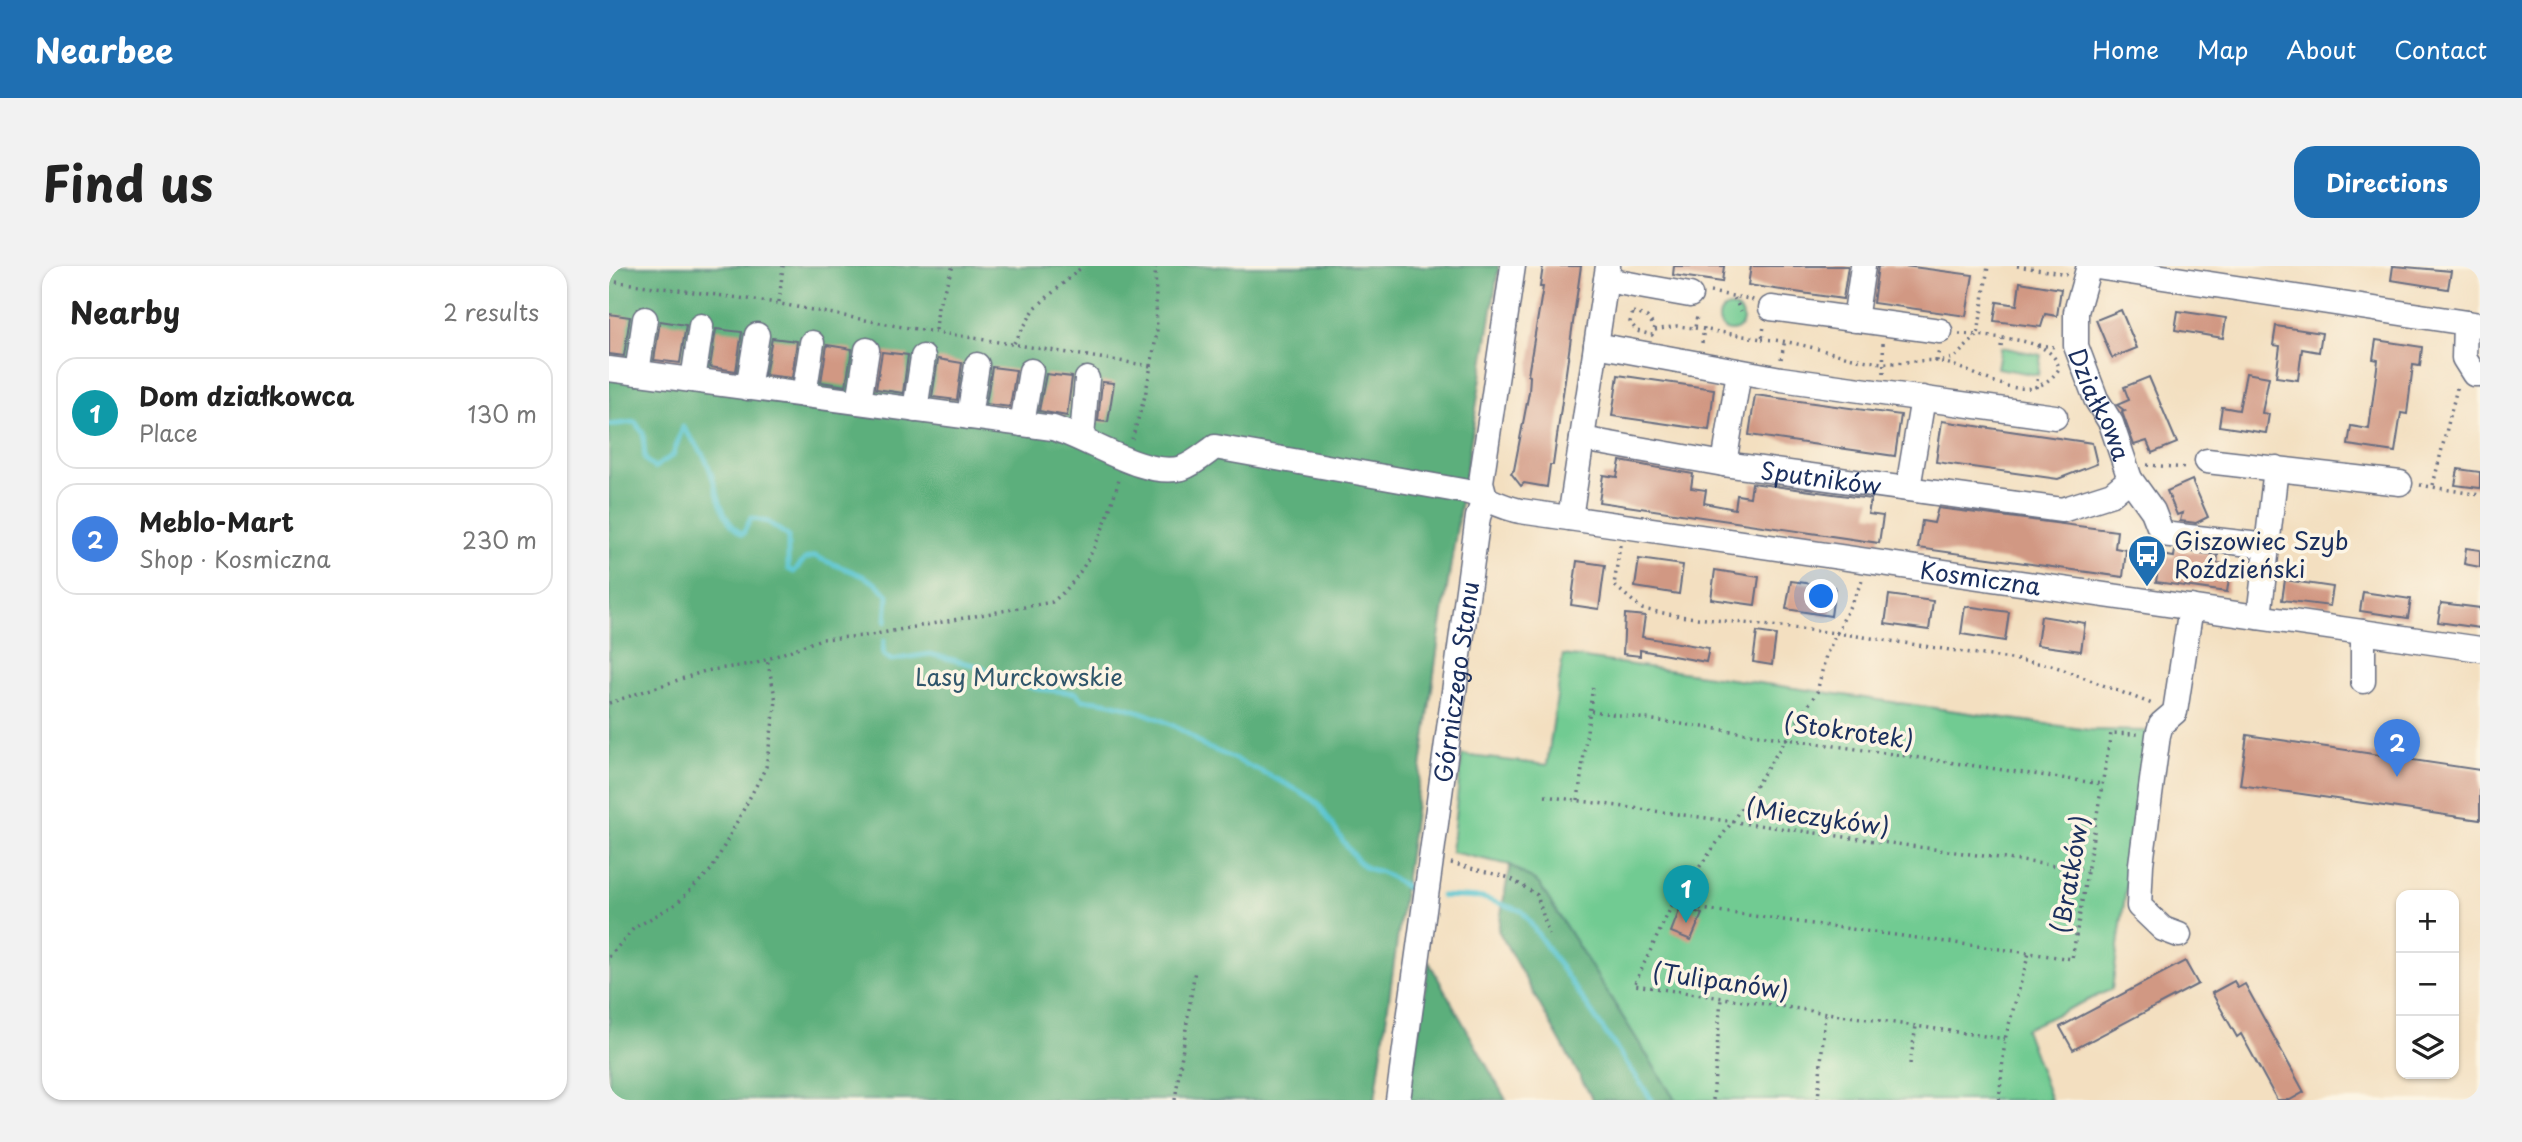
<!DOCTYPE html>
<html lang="en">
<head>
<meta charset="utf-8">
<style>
  body { margin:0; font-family:"Playpen Sans",sans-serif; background:#f2f2f2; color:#222 }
  .controls { position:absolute; right:21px; bottom:21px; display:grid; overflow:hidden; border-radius:14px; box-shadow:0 2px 5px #0004 }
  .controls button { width:63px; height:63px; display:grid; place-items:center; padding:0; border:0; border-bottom:2px solid #e0e0e0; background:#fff; color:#222; font:35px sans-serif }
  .you { position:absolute; left:1213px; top:331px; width:24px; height:24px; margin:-18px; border:5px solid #fff; border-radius:50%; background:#1a73e8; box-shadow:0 0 0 10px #1a73e833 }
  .badge { display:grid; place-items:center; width:46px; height:46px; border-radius:50%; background:#1f6fb2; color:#fff; font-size:23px; font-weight:700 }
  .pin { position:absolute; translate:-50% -58px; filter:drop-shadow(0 2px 4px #0008) }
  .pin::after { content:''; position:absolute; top:37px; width:24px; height:21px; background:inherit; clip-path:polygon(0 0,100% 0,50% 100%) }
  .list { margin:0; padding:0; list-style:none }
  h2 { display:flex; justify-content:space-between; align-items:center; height:91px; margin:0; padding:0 28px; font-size:30px }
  h2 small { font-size:23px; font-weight:400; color:#767676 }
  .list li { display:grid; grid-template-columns:46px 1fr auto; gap:21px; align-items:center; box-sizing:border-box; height:112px; margin:0 14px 14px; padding:0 14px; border:2px solid #e0e0e0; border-radius:21px }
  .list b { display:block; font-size:26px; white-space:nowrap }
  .list p { margin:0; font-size:23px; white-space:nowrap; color:#767676 }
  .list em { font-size:23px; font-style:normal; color:#767676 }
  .icon { flex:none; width:38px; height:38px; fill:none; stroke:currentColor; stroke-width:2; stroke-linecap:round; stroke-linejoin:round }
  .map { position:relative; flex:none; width:1871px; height:834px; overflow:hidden; border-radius:21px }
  header { display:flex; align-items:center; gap:42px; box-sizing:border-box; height:98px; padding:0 35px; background:#1f6fb2; color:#fff }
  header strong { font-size:33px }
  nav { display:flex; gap:38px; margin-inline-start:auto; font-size:24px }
  .intro { display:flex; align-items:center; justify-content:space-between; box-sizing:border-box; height:168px; padding:0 42px }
  h1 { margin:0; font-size:49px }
  .button { padding:18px 32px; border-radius:21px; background:#1f6fb2; color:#fff; font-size:24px; font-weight:700 }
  main { display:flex; gap:42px; padding:0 42px }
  aside { flex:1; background:#fff; border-radius:21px; box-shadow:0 2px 5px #0004 }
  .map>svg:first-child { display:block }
</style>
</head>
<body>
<header>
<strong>Nearbee</strong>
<nav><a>Home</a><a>Map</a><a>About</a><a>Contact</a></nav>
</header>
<div class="intro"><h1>Find us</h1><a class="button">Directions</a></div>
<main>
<aside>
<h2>Nearby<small>2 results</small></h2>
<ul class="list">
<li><span class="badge" style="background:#0f9aa8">1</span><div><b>Dom działkowca</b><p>Place</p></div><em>130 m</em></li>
<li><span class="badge" style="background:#3f7fe0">2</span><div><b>Meblo-Mart</b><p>Shop · Kosmiczna</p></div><em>230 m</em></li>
</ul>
</aside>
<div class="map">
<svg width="1871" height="834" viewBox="0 0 1871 834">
  <rect width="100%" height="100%" fill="#fcf5e5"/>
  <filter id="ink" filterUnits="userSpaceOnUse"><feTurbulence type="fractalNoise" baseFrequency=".0143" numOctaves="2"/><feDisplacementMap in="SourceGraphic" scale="14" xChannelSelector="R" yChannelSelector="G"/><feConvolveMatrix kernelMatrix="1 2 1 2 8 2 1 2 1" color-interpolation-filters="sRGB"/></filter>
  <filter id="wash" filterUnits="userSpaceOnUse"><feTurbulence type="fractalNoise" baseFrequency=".00686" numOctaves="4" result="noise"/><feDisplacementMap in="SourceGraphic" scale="28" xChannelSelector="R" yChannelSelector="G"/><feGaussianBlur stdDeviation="1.57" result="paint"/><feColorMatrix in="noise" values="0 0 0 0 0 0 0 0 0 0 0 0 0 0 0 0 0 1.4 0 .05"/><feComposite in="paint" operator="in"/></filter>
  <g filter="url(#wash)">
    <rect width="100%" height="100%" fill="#f3dfc0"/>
    <!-- green -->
    <g fill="#71cb92" stroke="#467d78" stroke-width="2">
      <circle cx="1122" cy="53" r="12"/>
      <path d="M1392,81l40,8 -3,20 -41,-7z"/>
      <path d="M954,389l526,75 59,1 -36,258 -87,40 26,71h-376l-136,-216 -29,-19 -59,-13 11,-97 85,10z"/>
    </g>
    <!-- forest -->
    <g fill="#5caf7c" stroke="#3c6f6d" stroke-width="2">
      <path d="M0,0h890l-60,372 -64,462h-766z"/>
      <path d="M901,599l29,19 136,216h-82l-95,-170z"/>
      <path d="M820,696l77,138h-98z"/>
    </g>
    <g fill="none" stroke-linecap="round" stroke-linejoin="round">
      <!-- stream -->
      <g stroke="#58c4d0" stroke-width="5">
        <path d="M0,159l26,-3 8,11 2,26 9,9 19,-13 10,-28c8,12 20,24 25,38 9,20 12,58 35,69l8,-16 17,4 20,14v33l6,3 11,-13 10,-3c24,13 54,16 73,39l-2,27"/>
        <path d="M275,375l-1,13 8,6 39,-6 51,13 13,10 43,12 39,4 7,7c32,-1 97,23 120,46 18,6 105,46 115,58 11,14 34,55 47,63 5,3 11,3 16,5 11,4 21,13 31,20"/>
        <path d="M832,630l42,2 39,13 130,189"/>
      </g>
    </g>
    <g id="blocks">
      <!-- building -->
      <g fill="#d19883">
        <path d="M934,0h38l-28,199h-3l-3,22 -23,-4 -3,3 -10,-13 3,-3 15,-78 1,-16 -2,-1 15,-88h-3z"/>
        <path d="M1065,0h50l-2,16 -49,-7z"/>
        <path d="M1142,0h97l-5,33 -95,-14z"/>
        <path d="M1269,0h27l68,9 -7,41 -93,-13z"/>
        <path d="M1784,0l58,5 -3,18 -57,-9z"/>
        <path d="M1411,16l41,7 -4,27 -12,-2 -4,13 -47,-6 3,-19 20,3z"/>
        <path d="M1512,44l16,38 -25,10 -16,-38z"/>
        <path d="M1569,45l48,7 -3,20 -48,-8z"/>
        <path d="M0,48l21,3 -6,39 -15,-2z"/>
        <path d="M51,55l26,4 -6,38 -26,-3z"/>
        <path d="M1667,60l46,7 -3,19 -17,-3 -4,31 -22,-3 4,-31 -7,-1z"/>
        <path d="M107,63l26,3 -6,39 -26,-4z"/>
        <path d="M163,72l25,3 -5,37 -27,-3z"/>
        <path d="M1767,74l46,7 -2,19 -7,-1 -6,49 -6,-1 -6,39 -47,-7 3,-19 18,3 9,-69 -5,-1z"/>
        <path d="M218,79l25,4 -6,37 -25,-4z"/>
        <path d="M273,86l26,3 -5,38 -27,-4z"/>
        <path d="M329,93l24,4 -5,37 -25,-3z"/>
        <path d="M383,101l24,3 -6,37 -24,-3z"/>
        <path d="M1637,107l23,4 -7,36 7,1 -3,19 -47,-7 3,-19 17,3z"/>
        <path d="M437,108l26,3 -5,39 -28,-5z"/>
        <path d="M1009,109l96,14 -5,41 -97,-14z"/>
        <path d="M1540,111l28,66 -25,10 -5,-12 -13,4 -12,-33 3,-1 -8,-6 12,-5 -5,-13z"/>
        <path d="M493,116l12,1 -6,39 -10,-1z"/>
        <path d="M1146,129l146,20 -6,41 -146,-21z"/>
        <path d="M1333,155l150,22 5,21 -39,15 -122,-17z"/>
        <path d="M1011,195l73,13 -2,14 15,2 -2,13 31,6 2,-14 13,2 2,-14 119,16 -3,15 15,2 -4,27 -280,-41 4,-27 14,2z"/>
        <path d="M1849,203l22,3v16l-25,-3z"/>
        <path d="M1583,214l16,37 -12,6 -16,-2 2,-8 -5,2 -10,-24z"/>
        <path d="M1329,242l179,23 -2,17 11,2 -3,27 -205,-29 4,-27 12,2z"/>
        <path d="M1857,282l14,2v17l-16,-3z"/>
        <path d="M1566,284l43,5 -1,8 14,2 -4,27 -71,-10 4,-27 14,2z"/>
        <path d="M1030,293l44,6 -4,29 -44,-7z"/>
        <path d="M968,295l28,4 -6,44 -28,-4z"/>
        <path d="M1106,304l44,7 -4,28 -44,-6z"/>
        <path d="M1676,314l48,7 -3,19 -48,-6z"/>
        <path d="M1182,315l44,6 -4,29 -45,-7z"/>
        <path d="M1754,326l48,7 -3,19 -48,-7z"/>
        <path d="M1280,329l44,6 -4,29 -44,-6z"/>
        <path d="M1832,337l39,5v20l-42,-6z"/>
        <path d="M1356,340l44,6 -4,29 -44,-7z"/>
        <path d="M1016,348l20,2 -3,21 67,11 -3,14 -66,-12v6l-17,-2z"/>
        <path d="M1432,350l44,7 -4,28 -44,-6z"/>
        <path d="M1148,366l19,3 -4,30 -19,-3z"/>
        <path d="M1638,469l233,35v50l-240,-35z"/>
        <path d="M1072,640l21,8 -11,26 -20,-8z"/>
        <path d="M1576,695l13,23 -125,66 -13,-23z"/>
        <path d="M1625,715l4,7 7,-4 59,108 -14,8h-13l-36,-66 -4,3 -25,-44z"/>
      </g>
    </g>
  </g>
  <g filter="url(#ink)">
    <use href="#blocks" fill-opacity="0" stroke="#676d80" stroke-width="2"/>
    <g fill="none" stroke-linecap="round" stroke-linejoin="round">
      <defs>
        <g id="minor">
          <path id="s1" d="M1480,0l-13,46v34l20,53 15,24 19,56 23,32 9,23 106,12"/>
          <path d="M1481,0l390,59"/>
          <path d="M997,14l84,15"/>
          <path d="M1162,42l169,23"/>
          <path d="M1246,54l8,-54"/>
          <path d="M1856,57l-1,35 10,16h6"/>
          <path d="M987,79l185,34 274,38"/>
          <path id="s2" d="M0,103l444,59c39,12 91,50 129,40 12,-4 23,-14 33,-21l253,45c19,6 32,15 52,19l960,138"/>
          <path d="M28,107l8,-54"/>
          <path d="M84,114l8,-54"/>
          <path d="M139,122l9,-53"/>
          <path d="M195,129l8,-52"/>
          <path d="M250,136l8,-52"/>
          <path d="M306,144l8,-53"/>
          <path d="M360,151l8,-52"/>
          <path d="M413,158l9,-53"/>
          <path d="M473,171l5,-58"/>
          <path id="s3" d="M973,173l142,25 338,46 50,-16 18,-15"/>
          <path d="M1598,195l193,22"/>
          <path d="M1115,198l15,-92"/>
          <path d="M1299,222l15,-90"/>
          <path d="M961,252l38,-252"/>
          <path d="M1650,351l17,-149"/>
          <path d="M1754,415v-49"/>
          <path d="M1570,669l-16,-6 -24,-23 2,-42 17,-129 3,-11 14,-12 16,-105"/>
          <path id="s4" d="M789,834l80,-583 7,-20 -4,-15 32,-216"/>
        </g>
      </defs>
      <!-- minor casing -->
      <use href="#minor" stroke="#676d80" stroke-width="27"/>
      <!-- path -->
      <g stroke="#676d80" stroke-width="3.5" stroke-dasharray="2 5" stroke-linecap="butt">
        <path d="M1408,0l50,8"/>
        <path d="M0,15l161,21 127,24 254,40 -6,30 -13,43"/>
        <path d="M1101,26l45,8"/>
        <path d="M1125,32l7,13"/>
        <path d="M170,36l4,-36"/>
        <path d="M1024,46l14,5 8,10 -3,8 -15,-4 -7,-9z"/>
        <path d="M1086,62l67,11 2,-13"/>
        <path d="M327,64l2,-23 15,-41"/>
        <path d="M1046,64l22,-4 18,2 2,-13"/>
        <path d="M1350,68l19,1 10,-69"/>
        <path d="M1153,73c42,2 79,20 121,24 17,1 36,-4 54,-2 39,6 90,53 122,8 -5,-31 -57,-30 -81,-34l-24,23 -17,3 2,-12"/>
        <path d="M405,77l21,-35 48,-42"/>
        <path d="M1093,77l2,-16"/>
        <path d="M1274,77l1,31"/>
        <path d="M1429,79l17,2"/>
        <path d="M1392,81l1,-8"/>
        <path d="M1172,93l4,-19"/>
        <path d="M542,100l6,-34 -2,-66"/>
        <path d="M1427,122l2,-13"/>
        <path d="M1538,199l41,3"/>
        <path d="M1811,219l60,10"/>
        <path d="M1824,219l25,-101"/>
        <path d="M1011,279l-6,40 28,24 37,7 158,17 214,32 101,39"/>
        <path d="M1253,315l-36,74 -9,37 -85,130 -60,83 -38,80 371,54"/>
        <path d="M0,437l96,-32 52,-8 64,-24 44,-3 187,-34c37,-28 54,-79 67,-122"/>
        <path d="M982,445l511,73"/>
        <path d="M936,530l542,74"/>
        <path d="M969,534l15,-115"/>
        <path d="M842,597l59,15 27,17 12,40"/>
        <path d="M1063,639l357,48"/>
        <path d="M0,691l25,-29 42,-24 36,-35 54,-102 10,-66 -9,-42"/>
        <path d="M1301,798l6,-38"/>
        <path d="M566,834l20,-130"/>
        <path d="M1104,834l8,-102"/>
        <path d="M1209,834l7,-87"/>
        <path d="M1390,834l6,-61 24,-86 43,6 39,-226 28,1"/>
      </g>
      <!-- minor -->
      <use href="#minor" stroke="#fff" stroke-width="24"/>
    </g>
  </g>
  <!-- icons -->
  <defs>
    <symbol id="bus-pin" viewBox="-11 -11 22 30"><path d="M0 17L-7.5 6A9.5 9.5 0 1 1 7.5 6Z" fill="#1f6fb2" stroke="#fcf5e5"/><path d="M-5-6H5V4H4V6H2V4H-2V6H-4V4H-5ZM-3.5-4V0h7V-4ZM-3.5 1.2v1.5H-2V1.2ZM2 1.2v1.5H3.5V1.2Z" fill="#fff"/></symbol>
  </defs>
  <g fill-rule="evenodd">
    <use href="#bus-pin" x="1516" y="266" width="44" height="60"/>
  </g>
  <g text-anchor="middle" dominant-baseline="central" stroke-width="7" stroke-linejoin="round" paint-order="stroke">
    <!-- street labels -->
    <g font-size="24" fill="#1b2f5e" stroke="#fcf5e5">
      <text stroke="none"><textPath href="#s1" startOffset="145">Działkowa</textPath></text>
      <text stroke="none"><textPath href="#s3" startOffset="242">Sputników</textPath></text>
      <text stroke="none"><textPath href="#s2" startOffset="1402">Kosmiczna</textPath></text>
      <text stroke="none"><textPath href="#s4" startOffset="422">Górniczego Stanu</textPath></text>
      <text transform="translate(1240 464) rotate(8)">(Stokrotek)</text>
      <text transform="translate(1209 550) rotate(8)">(Mieczyków)</text>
      <text transform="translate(1460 608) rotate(-80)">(Bratków)</text>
      <text transform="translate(1112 714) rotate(8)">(Tulipanów)</text>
    </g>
    <!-- poi labels -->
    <g font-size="24" fill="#1b2f5e" stroke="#fcf5e5" text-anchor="start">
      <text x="1565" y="274">Giszowiec Szyb<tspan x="1565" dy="28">Roździeński</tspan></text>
    </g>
    <!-- park labels -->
    <g font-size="24" fill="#30566b" stroke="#fcf5e5">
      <text x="410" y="410">Lasy Murckowskie</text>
    </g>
  </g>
</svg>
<div class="controls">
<button>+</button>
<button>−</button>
<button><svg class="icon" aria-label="layers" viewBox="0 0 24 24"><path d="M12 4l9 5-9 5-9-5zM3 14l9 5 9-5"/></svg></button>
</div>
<div class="you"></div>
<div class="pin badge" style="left:1077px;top:657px;background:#0f9aa8">1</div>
<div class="pin badge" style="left:1788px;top:511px;background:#3f7fe0">2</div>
</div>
</main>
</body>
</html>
